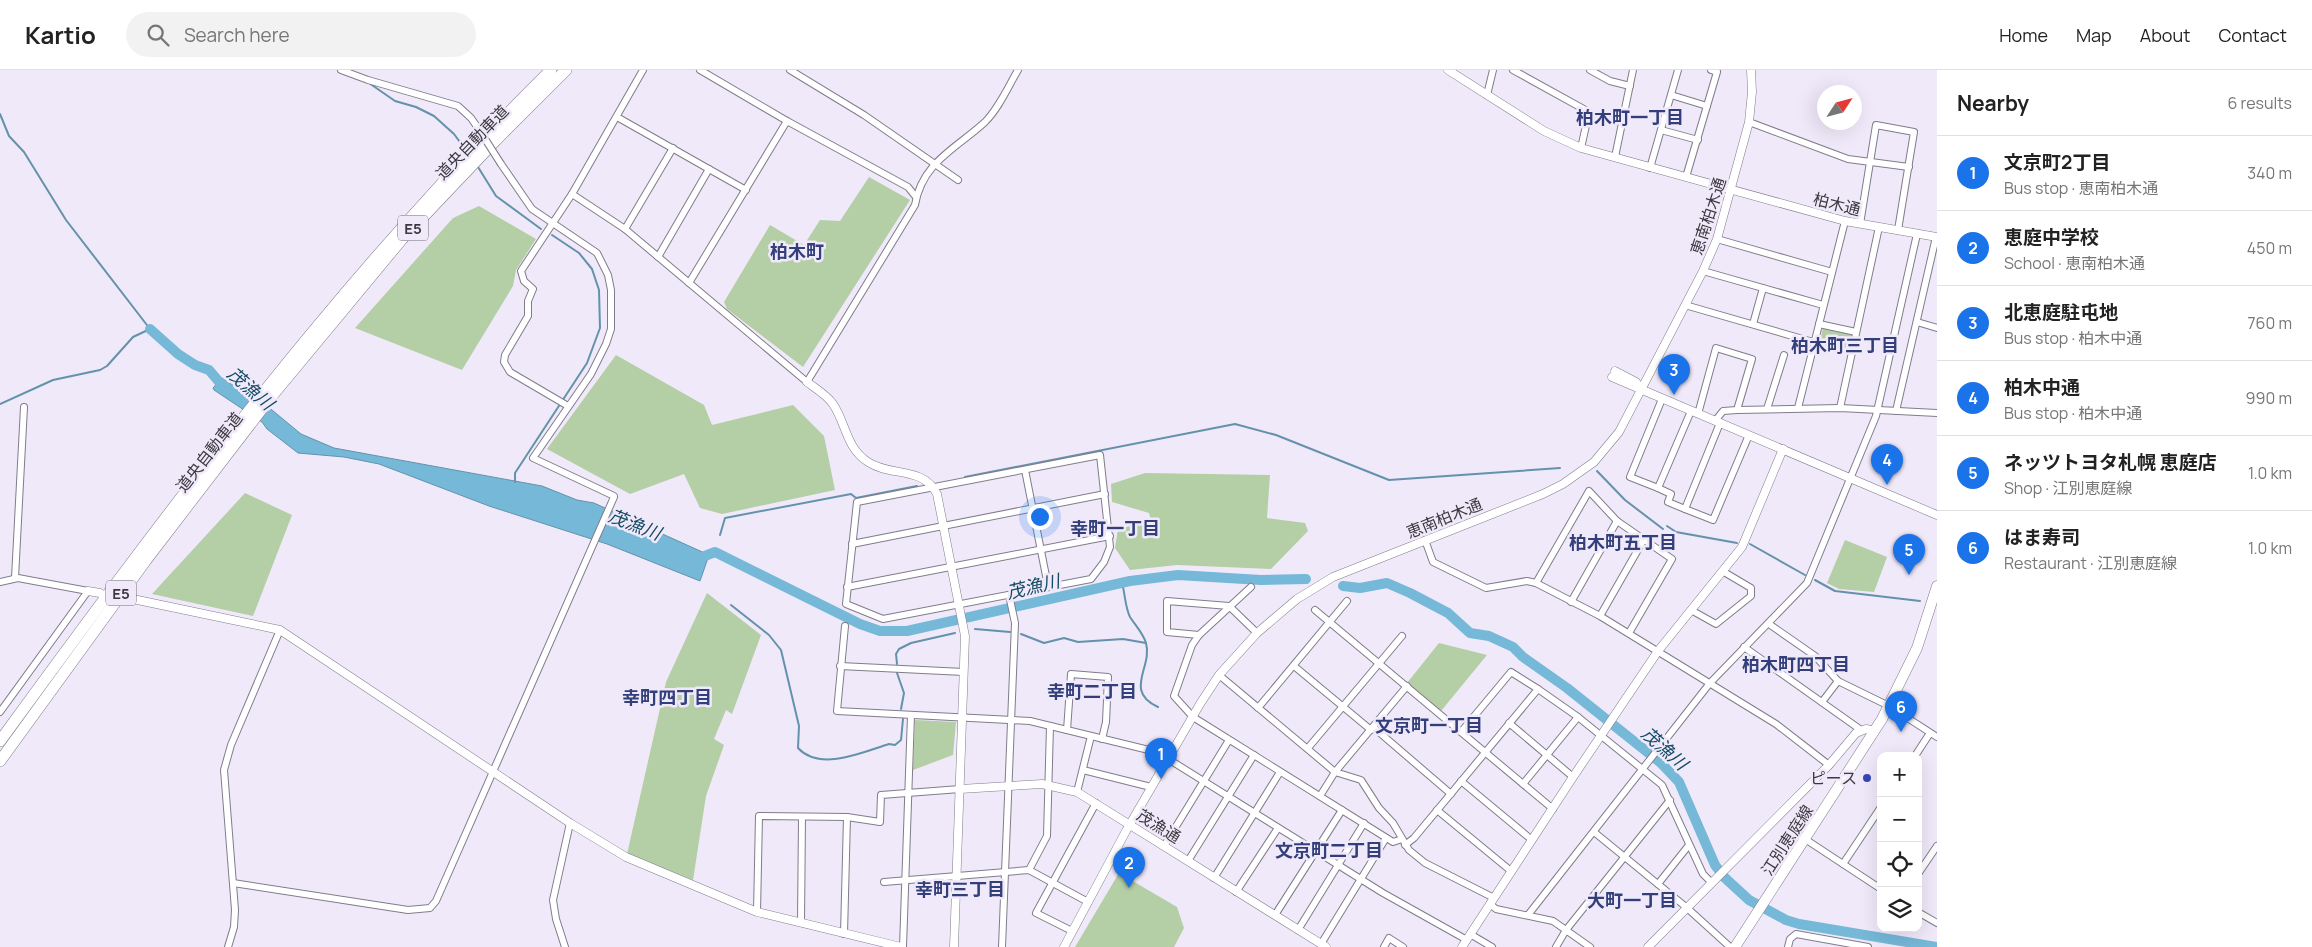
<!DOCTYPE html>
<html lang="en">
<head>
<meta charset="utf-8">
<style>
  body { margin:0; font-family:Manrope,"Noto Sans JP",sans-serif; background:#f2f2f2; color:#222 }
  .controls { position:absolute; right:15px; bottom:15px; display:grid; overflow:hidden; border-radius:10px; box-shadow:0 5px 20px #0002 }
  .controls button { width:45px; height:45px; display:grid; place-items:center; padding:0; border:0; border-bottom:1px solid #e0e0e0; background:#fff; color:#222; font:25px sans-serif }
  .compass { position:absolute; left:1817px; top:15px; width:45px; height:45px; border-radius:50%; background:#fff; box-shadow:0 5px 20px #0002; rotate:54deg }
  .you { position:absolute; left:1039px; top:446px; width:18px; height:18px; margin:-12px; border:4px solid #fff; border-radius:50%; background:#1a73e8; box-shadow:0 0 0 8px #1a73e833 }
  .badge { display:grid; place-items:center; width:32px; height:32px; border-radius:50%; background:#1a73e8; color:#fff; font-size:16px; font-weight:700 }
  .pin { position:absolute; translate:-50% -41px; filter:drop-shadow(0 1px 2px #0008) }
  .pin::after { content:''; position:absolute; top:26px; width:18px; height:15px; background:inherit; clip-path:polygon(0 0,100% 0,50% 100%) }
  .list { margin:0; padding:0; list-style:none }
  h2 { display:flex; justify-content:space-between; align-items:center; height:65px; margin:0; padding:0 20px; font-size:21px }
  h2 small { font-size:16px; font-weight:400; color:#767676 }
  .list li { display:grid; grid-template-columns:32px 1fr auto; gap:15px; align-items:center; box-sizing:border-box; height:75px; padding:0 20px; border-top:1px solid #e0e0e0 }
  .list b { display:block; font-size:19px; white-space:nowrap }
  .list p { margin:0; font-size:16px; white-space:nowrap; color:#767676 }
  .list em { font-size:16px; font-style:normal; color:#767676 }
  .icon { flex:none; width:28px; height:28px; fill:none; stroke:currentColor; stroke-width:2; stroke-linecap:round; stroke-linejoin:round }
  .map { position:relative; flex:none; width:1937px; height:877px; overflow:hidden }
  header { display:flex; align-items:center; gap:30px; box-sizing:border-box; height:70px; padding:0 25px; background:#fff; border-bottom:1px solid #e0e0e0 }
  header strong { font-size:24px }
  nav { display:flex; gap:28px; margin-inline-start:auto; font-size:18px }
  .search { width:350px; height:45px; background:#f2f2f2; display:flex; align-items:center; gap:12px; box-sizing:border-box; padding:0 18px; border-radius:28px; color:#767676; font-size:19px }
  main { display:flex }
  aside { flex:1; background:#fff }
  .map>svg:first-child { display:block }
</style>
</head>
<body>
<header>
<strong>Kartio</strong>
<div class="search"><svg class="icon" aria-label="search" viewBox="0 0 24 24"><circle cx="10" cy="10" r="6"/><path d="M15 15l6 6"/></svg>Search here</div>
<nav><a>Home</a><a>Map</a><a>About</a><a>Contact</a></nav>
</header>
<main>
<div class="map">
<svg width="1937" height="877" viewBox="0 0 1937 877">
  <rect width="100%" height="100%" fill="#f0e9fa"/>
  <!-- green -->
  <g fill="#b4cea5">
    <path d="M869,107l41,23 -107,167 -76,-58 -3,-7 46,-77 34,20 16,-25 20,1z"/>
    <path d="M479,136l57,33 -20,31 -3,16 -51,84 -107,-42 98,-110z"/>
    <path d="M1823,258l29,7 -4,17 -29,-7z"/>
    <path d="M616,285l88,50 8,20 81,-20 31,31 11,54 -113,24 -22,-6 -16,-34 -54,20 -83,-45z"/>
    <path d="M1145,403l125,2 -3,43 38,5 3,8 -37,38 -94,-4 -47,5 -15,-22 3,-19 33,-8 -2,-8 -37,-11 -1,-18z"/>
    <path d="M245,423l47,22 -39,101 -101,-22z"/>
    <path d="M1845,470l42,17 -13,35 -35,-3 -12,-6z"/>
    <path d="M707,523l54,42 -29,79 -6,-4 -12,29 10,6 -18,51 -13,84 -66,-26 39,-172z"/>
    <path d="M1439,573l48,12 -46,56 -34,-28z"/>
    <path d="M915,650l41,2 -3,33 -40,15z"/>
    <path d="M1119,803l58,34 7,21 -10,19h-99z"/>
  </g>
  <!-- water -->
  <path fill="#75b8d8" stroke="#6492aa" d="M222,308l50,32 29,24 33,14 208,38 35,14 17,3 115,52 -9,26 -93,-37 -118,-38 -110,-42 -35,-7 -46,-4 -31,-24 -5,-7 -48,-32 -1,-2z"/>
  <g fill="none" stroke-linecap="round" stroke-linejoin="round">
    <!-- stream -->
    <g stroke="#6492aa" stroke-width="2">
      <path d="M369,13l26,18 21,6 18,9 20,18 11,15"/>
      <path d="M0,44l9,22 15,16 42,68 84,109 -17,8 -26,29 -7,4 -47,10 -53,24"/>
      <path d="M478,97l18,29 45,33"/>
      <path d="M1597,401l28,29 38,29"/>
      <path d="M965,407l270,-53 41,11 113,45 171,-12"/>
      <path d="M515,412v-9l72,-110 13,-35 -1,-38 -7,-21 -13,-16 -27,-18"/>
      <path d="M1667,456l9,6 61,11"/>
      <path d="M720,465l5,-17 126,-24 5,4 61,-12"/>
      <path d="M1750,474l55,31"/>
      <path d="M1815,510l20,11 85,10"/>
      <path d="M1122,513c3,10 3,24 8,34 5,8 13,16 16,26 7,24 -23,48 12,64"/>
      <path d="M731,535l38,30 12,15 18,76 -1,22c22,24 65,4 91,-4l6,1 6,-5 2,-21"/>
      <path d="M975,559l35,3"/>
      <path d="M1021,564l23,9 20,-5 14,4 45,-3 23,4"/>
      <path d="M897,594l-1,-10 3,-5 12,-6 44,-10"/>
      <path d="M897,603l7,20 -3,16"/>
    </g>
    <!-- river -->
    <g stroke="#75b8d8" stroke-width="10">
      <path d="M150,259l28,25 17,11 14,5 17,20"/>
      <path d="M697,489l18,-7 145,72 20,7h27l223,-50 48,-6 83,5 45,-1"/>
      <path d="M1343,516l17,2 27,-5 23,10 38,20 22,20 19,3 24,11 10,10 44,31 94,75 18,19 36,83 9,12 25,23 37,20 13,4 138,23"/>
    </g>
    <defs>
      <g id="minor">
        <path d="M341,0l27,10 90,26 13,12 9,13"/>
        <path d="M790,0l74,45 94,65"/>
        <path d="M1513,0l76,42 -8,36"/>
        <path d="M1590,0l20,11 20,5"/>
        <path d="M1487,25l6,-25"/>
        <path d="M1671,25l36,11"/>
        <path d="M617,47l129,73"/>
        <path d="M787,51l121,66 8,10"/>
        <path d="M1749,52l99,37 61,8"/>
        <path d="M1661,60l37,10"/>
        <path d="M1615,87l18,-87"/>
        <path d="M1650,98l28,-98"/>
        <path d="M1686,107l31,-105 -6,-2"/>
        <path d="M572,124l53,35 182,153 108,-177c7,-43 42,-57 70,-83 14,-14 23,-35 33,-52"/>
        <path d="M1860,154l16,-99 38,7 -16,98"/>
        <path d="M625,159l48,-81"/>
        <path d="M1717,169l115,33"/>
        <path d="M658,187l51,-88"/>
        <path d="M1703,201l120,34"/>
        <path d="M689,213l98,-162 -87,-51"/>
        <path d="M1685,235l128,37"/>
        <path d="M1917,252l20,6"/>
        <path d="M1753,254l10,-36"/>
        <path d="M1819,254l37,8"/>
        <path d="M1662,329l-32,78 28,11 33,-77"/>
        <path d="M568,336l-58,-34 -6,-10 1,-7 23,-39v-15l5,-12 -9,-8 -3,-10 51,-77 71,-124"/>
        <path d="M1798,338l47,-187"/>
        <path d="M1840,338l39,-181"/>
        <path d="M1767,339l17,-54"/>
        <path d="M1896,341l40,-174"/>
        <path d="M1698,344l18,-66 36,11 -15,51"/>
        <path d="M1715,351l8,-10 14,-1 103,-2 97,5"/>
        <path d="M1720,353l-35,86 28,11 36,-85"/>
        <path d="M1100,385l10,92 -6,15 -13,17 -208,40 -37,-15 11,-102z"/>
        <path d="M1025,400l23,116"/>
        <path d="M1658,418l13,6 -3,8 17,7"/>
        <path d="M1425,470l8,22 53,26 41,-7 9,2 64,33 176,108 53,41"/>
        <path d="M852,474l253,-50"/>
        <path d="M15,508l9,-171"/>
        <path d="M0,512l18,-4 70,13 -88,121"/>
        <path d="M1536,513l53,-92 28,30 55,38 -43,74"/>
        <path d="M847,517l263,-51"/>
        <path d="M1571,532l46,-81"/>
        <path d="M1315,540l238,199"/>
        <path d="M1691,540l25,14 35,-28v-8l-27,-16"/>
        <path d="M1600,546l43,-75"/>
        <path d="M1769,554l46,32 23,25 -16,21"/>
        <path d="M845,556l-8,85 193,10 127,31 226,141 84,47"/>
        <path d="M1257,563l-28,-27 -62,-5v31l32,3 -7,10 -18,51 19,21 200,125 9,-3"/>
        <path d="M1199,565l52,-48"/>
        <path d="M1744,577l117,83"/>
        <path d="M840,596l124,6"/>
        <path d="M1294,596l77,64"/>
        <path d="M1219,605l116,97 26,8 18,28 14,15 16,27 16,13 69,35"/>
        <path d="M1838,611l51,25 48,31"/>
        <path d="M1258,638l89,-107"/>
        <path d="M1509,653l64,54"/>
        <path d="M1373,657l78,67"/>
        <path d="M1067,660l4,-56 37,3 -2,45 -4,17"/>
        <path d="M1461,662l50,-60 27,17"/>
        <path d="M1308,678l94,-112"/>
        <path d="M1915,686l15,-23"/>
        <path d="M1083,700l68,17"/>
        <path d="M1461,711l71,59"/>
        <path d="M1523,714l55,-67 84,68 41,89 8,8"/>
        <path d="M1077,722l14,-56"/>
        <path d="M1320,726l15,-24 72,-86"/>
        <path d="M1437,740l74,61"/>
        <path d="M1594,762l92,75 44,40"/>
        <path d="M1805,769l76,50"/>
        <path d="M1405,775l9,-7 124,-149 40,28"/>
        <path d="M1164,776l65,-106"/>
        <path d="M1188,791l66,-106"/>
        <path d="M1843,794l38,-57"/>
        <path d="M1029,800l18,-34 3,-110"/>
        <path d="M1918,804l19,-28"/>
        <path d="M1214,808l66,-106"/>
        <path d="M884,812l145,-12 59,32"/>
        <path d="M233,813l175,27 22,-2 6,-7 178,-404v-1l-81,-38 58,-84 15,-30 5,-15v-39l-3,-15 -11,-22 -65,-44 -31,-45"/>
        <path d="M1658,814l31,-39"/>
        <path d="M1236,822l42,-64"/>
        <path d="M1490,834l6,5 57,12 37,26"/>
        <path d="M757,842l2,-96 88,1 33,5 1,-27 79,-6"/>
        <path d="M1918,842l19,11"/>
        <path d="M1275,845l67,-105"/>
        <path d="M1528,845l182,-232 97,-100 69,-167 41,-182"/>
        <path d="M801,852l1,-105"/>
        <path d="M1298,860l66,-107"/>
        <path d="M1072,861l-36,-18 60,-110"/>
        <path d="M844,864l3,-117"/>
        <path d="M1470,864l22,13"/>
        <path d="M1321,874l65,-106"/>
        <path d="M228,877l6,-20 1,-17 -11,-140 7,-25 49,-115"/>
        <path d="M565,877l-9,-28 -3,-19 17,-77"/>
        <path d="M903,877l8,-232"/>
        <path d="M1002,877l13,-324 -6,-28"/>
        <path d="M1384,877l5,-9 14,9"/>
        <path d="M1556,877l10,-17 104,-130"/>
        <path d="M1788,877l2,-8 6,-5 72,13"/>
      </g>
      <g id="tertiary">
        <path d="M1448,0l96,61 37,17 264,73 92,16"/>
        <path d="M1615,301l21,11 5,7"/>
        <path d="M1612,307l325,138"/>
        <path d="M807,312c8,6 20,13 26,22 13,19 13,44 35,58 23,15 55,4 69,32l28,142 -11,311"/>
        <path d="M88,521l12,2"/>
        <path d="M128,528l152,32 290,193 56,34 131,55 144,35"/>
        <path d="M960,719l82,-5 35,8 249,155"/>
        <path d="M1064,877l62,-116 74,-127 19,-29 38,-42 40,-34 36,-22 210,-83 20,-10 31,-22 25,-30 84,-161 14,-32 32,-117 3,-30 -1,-22"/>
        <path d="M1462,877l111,-170 85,-126 84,-104 41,-98"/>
        <path d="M1648,877l181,-182 27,-32 10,-4 9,2"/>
      </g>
      <path id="primary" d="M1735,877l147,-228 35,-71 20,-62"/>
      <g id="motorway">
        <path d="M0,671c171,-234 344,-467 551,-671"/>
        <path d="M0,691l146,-201 125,-163 131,-158 94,-99 70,-70"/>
      </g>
    </defs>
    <!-- minor casing -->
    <use href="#minor" stroke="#817c8a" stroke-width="8"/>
    <!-- tertiary casing -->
    <use href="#tertiary" stroke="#817c8a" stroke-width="9"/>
    <!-- primary casing -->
    <use href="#primary" stroke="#817c8a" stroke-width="11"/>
    <!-- motorway casing -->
    <use href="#motorway" stroke="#817c8a" stroke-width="12"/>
    <!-- minor -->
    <use href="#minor" stroke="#fff" stroke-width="6"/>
    <!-- tertiary -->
    <use href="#tertiary" stroke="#fff" stroke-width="8"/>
    <!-- primary -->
    <use href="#primary" stroke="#fff" stroke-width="10"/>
    <!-- motorway -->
    <use href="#motorway" stroke="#fff" stroke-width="11"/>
    <defs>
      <path id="minor-bridge" d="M480,61l21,33"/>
    </defs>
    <!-- minor-bridge casing -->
    <use href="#minor-bridge" stroke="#817c8a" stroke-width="8" stroke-linecap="butt"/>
    <!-- minor-bridge -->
    <use href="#minor-bridge" stroke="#fff" stroke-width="6"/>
  </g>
  <!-- markers -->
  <circle fill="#3944b8" stroke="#f0e9fa" stroke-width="2" cx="1867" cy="708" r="5"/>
  <g text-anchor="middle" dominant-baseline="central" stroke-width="5" stroke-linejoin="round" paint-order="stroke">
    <!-- shield labels -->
    <g fill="#f0e9fa" stroke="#716e77" stroke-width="1">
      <rect x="398" y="145.5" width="30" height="25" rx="4"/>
      <rect x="106" y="510.5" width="30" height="25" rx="4"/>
    </g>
    <g font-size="15" font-weight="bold" fill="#3b393f">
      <text x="413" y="158">E5</text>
      <text x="121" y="523">E5</text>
    </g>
    <!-- street labels -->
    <g font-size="16" fill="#3b393f" stroke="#f0e9fa">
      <text transform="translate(472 72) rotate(-46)">道央自動車道</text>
      <text transform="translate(1837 134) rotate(14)">柏木通</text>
      <text transform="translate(1708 146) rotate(-72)">恵南柏木通</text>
      <text transform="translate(209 382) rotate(-52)">道央自動車道</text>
      <text transform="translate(1444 448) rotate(-22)">恵南柏木通</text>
      <text transform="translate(1159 756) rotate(32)">茂漁通</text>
      <text transform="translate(1787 770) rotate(-57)">江別恵庭線</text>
    </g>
    <!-- poi labels -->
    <g font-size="16" fill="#3b393f" stroke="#f0e9fa" text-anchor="end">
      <text x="1857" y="708">ピース</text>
    </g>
    <!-- neighbourhood labels -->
    <g font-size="18" font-weight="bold" fill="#333f7a" stroke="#f0e9fa">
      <text x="1630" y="47">柏木町一丁目</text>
      <text x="797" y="181">柏木町</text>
      <text x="1845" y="275">柏木町三丁目</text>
      <text x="1115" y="458">幸町一丁目</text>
      <text x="1623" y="472">柏木町五丁目</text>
      <text x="1796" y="594">柏木町四丁目</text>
      <text x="1092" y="621">幸町二丁目</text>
      <text x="667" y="627">幸町四丁目</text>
      <text x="1429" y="655">文京町一丁目</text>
      <text x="1329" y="780">文京町二丁目</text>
      <text x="960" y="819">幸町三丁目</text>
      <text x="1632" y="830">大町一丁目</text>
    </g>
    <!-- water labels -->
    <g font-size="18" font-style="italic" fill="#144b62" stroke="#f0e9fa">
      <text transform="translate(251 318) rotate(41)">茂漁川</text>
      <text transform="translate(635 454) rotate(21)">茂漁川</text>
      <text transform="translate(1033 516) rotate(-13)">茂漁川</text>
      <text transform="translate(1665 678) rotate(42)">茂漁川</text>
    </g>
  </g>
</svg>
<div class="controls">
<button>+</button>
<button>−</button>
<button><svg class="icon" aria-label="locate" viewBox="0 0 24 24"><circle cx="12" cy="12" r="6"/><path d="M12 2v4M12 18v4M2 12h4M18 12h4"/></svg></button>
<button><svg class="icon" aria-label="layers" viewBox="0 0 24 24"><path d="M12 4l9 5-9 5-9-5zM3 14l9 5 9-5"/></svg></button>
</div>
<svg class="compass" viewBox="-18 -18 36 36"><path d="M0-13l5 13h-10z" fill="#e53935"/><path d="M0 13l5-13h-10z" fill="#767676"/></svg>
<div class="you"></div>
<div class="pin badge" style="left:1161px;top:709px">1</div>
<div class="pin badge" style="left:1129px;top:818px">2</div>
<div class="pin badge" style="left:1674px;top:325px">3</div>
<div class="pin badge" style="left:1887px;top:415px">4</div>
<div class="pin badge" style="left:1909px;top:505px">5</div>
<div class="pin badge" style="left:1901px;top:662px">6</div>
</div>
<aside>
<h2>Nearby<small>6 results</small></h2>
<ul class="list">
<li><span class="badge">1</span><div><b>文京町2丁目</b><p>Bus stop · 恵南柏木通</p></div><em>340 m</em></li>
<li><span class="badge">2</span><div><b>恵庭中学校</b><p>School · 恵南柏木通</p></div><em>450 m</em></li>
<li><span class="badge">3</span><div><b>北恵庭駐屯地</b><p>Bus stop · 柏木中通</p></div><em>760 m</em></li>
<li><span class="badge">4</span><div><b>柏木中通</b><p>Bus stop · 柏木中通</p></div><em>990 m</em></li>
<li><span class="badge">5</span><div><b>ネッツトヨタ札幌 恵庭店</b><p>Shop · 江別恵庭線</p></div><em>1.0 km</em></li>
<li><span class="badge">6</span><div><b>はま寿司</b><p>Restaurant · 江別恵庭線</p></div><em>1.0 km</em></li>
</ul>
</aside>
</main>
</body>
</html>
